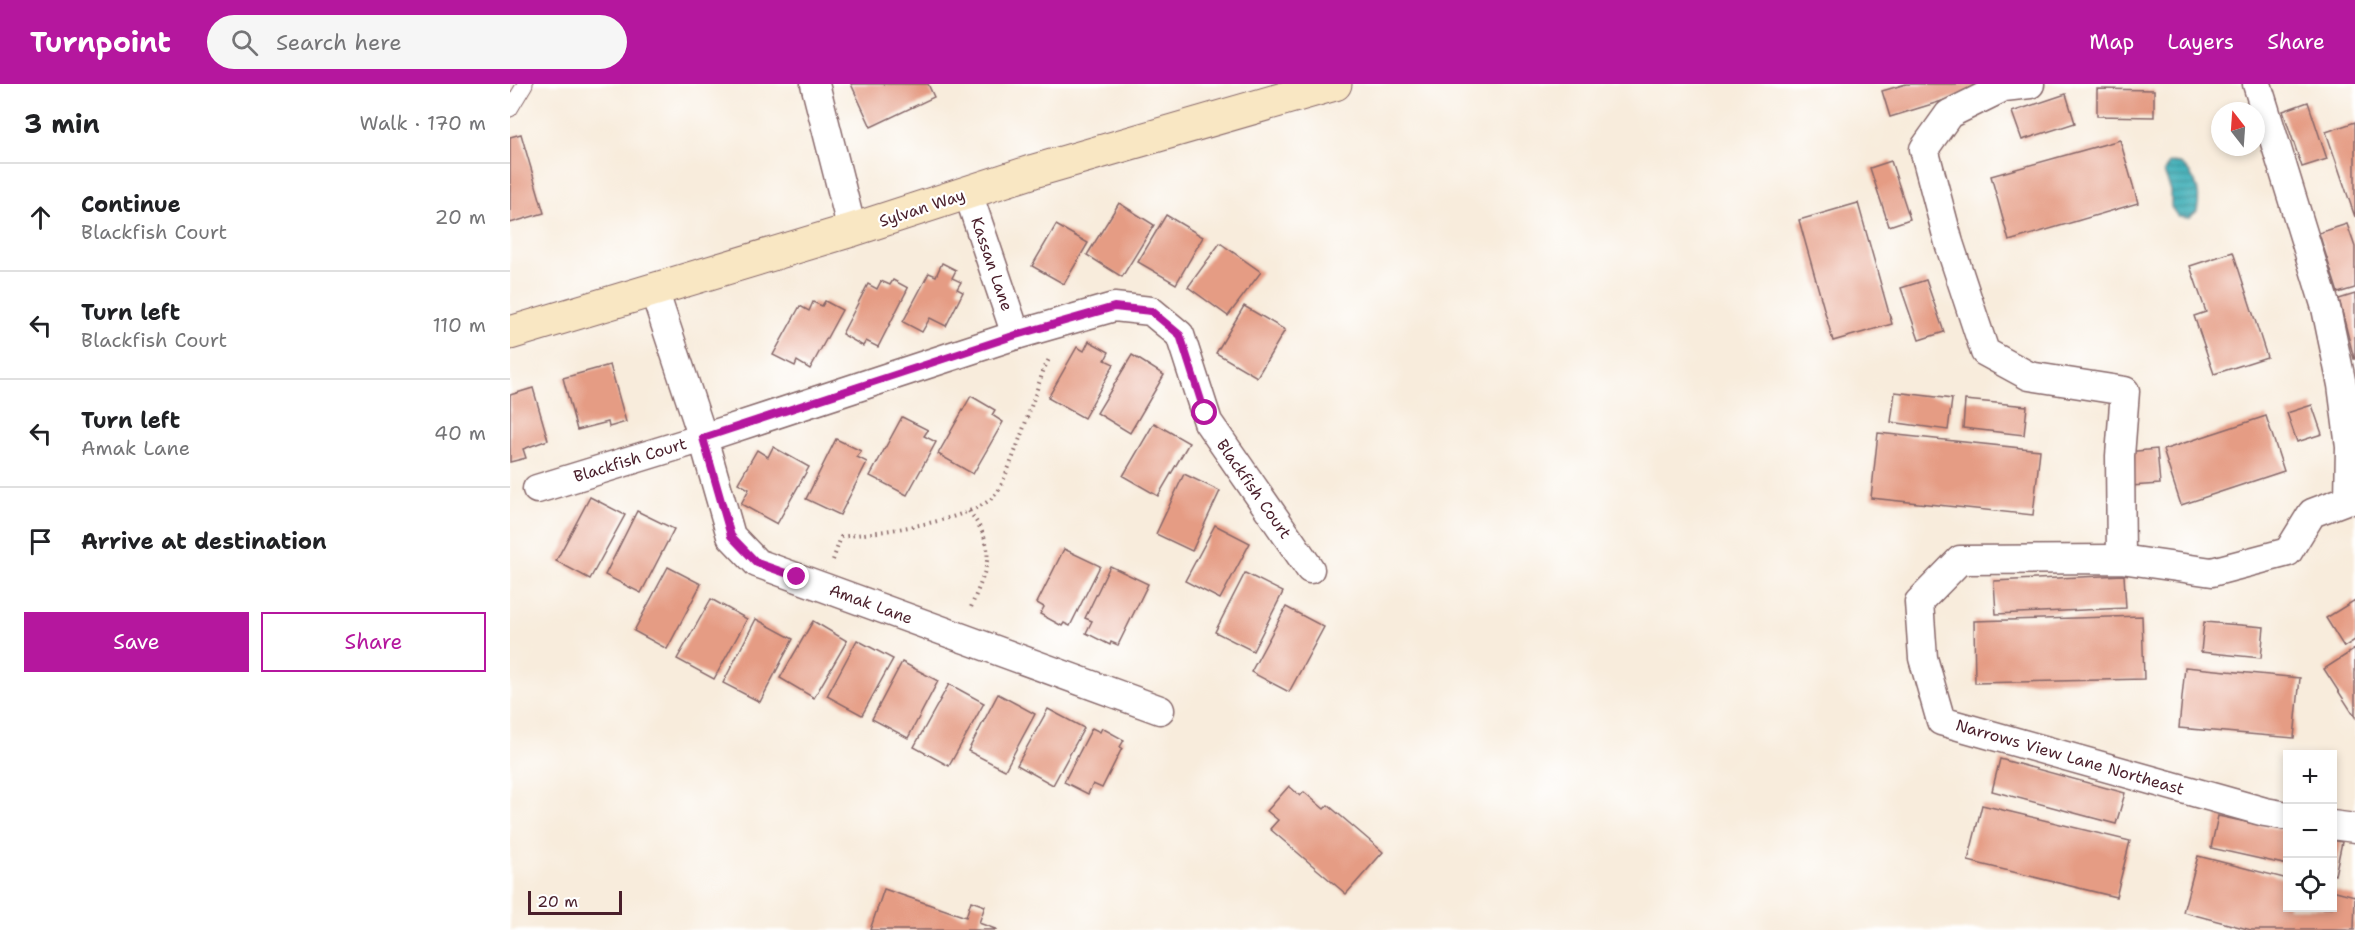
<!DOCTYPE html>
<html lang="en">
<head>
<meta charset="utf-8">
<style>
  body { margin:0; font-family:"Shantell Sans",sans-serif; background:#f6f6f6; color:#202124 }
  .controls { position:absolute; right:18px; bottom:18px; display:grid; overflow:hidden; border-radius:0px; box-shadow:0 3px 9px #0003 }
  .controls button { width:54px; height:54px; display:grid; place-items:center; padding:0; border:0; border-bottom:2px solid #e0e0e0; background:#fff; color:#202124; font:30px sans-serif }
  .compass { position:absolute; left:1701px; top:18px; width:54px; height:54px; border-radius:50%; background:#fff; box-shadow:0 3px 9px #0003; rotate:343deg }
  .scale { position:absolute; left:18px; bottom:15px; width:94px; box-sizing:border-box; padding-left:6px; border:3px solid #4a1f2b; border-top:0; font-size:16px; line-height:21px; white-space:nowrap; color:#4a1f2b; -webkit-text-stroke:4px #fff; paint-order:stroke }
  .stop { position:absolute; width:18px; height:18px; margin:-14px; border:4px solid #b5179e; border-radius:50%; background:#fff }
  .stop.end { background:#b5179e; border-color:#fff; box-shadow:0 2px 6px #0008 }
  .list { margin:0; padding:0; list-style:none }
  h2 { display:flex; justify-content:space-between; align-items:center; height:78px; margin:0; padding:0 24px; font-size:26px }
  h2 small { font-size:20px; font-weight:400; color:#757577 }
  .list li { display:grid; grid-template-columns:39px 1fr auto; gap:18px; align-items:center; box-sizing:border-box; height:108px; padding:0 24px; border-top:2px solid #e0e0e0 }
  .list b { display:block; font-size:22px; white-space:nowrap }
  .list p { margin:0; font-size:20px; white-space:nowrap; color:#757577 }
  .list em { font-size:20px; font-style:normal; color:#757577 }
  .actions { display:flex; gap:12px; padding:18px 24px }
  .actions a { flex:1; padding:14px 0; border:2px solid #b5179e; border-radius:0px; text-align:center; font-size:21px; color:#b5179e }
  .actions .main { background:#b5179e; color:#fff }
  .icon { flex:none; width:33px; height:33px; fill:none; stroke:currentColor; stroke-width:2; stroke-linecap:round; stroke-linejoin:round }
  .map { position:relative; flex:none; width:1845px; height:846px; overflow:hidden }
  header { display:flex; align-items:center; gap:36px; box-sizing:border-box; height:84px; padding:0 30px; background:#b5179e; color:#fff }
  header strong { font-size:28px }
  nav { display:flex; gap:33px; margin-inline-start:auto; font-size:21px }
  .search { width:420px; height:54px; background:#f6f6f6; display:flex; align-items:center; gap:15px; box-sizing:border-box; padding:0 21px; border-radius:33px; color:#757577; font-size:22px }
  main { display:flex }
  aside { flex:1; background:#fff }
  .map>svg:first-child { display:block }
</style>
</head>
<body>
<header>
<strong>Turnpoint</strong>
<div class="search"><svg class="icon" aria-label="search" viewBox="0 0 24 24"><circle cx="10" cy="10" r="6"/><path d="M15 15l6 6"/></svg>Search here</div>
<nav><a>Map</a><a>Layers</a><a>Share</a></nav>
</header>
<main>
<aside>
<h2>3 min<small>Walk · 170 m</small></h2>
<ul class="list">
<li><svg class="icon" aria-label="ahead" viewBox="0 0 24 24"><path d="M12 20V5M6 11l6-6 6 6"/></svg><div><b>Continue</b><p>Blackfish Court</p></div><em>20 m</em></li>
<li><svg class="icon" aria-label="left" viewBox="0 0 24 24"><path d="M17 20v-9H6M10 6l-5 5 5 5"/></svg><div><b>Turn left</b><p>Blackfish Court</p></div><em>110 m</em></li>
<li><svg class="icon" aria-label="left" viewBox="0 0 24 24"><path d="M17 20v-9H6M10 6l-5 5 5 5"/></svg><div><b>Turn left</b><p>Amak Lane</p></div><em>40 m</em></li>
<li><svg class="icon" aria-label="arrive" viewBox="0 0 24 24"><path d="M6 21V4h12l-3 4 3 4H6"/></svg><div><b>Arrive at destination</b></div></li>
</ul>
<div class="actions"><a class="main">Save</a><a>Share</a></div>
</aside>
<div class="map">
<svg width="1845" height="846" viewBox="0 0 1845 846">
  <defs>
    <pattern id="water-rules" width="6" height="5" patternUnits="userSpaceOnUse" patternTransform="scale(1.5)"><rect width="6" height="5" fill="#3cadb6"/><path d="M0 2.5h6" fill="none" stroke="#348c94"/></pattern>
  </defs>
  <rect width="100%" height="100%" fill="#fff"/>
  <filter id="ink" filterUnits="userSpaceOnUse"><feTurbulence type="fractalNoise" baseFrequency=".0167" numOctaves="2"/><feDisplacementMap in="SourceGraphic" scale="12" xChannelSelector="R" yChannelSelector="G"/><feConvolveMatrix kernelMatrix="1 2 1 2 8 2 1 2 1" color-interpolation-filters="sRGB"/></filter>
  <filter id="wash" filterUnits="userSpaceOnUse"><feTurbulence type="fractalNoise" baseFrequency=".008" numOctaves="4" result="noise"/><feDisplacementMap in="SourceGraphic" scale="24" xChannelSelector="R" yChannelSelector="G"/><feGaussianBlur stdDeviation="1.35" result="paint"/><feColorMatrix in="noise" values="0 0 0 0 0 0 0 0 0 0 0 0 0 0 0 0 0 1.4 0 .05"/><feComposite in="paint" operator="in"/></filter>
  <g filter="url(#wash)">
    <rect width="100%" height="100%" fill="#f8ecdc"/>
    <!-- water -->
    <path fill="url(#water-rules)" stroke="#436670" stroke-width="1.5" d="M1664,78c20,6 28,30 23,49l-8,7 -11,-1 -7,-10v-16l-7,-19 5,-9z"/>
    <g id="blocks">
      <!-- building -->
      <g fill="#e59c84">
        <path d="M341,0h77l6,13 -63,30z"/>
        <path d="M1396,0h88v1l-104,32 -8,-26z"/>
        <path d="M1587,5l57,1v27l-57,-1z"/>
        <path d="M1556,10l9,29 -53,17 -10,-28z"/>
        <path d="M1798,18l19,57 -25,8 -19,-56z"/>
        <path d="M1845,38v95l-29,-85z"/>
        <path d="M11,50l23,79 -34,10v-86z"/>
        <path d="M1610,56l18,63 -129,38 -18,-65z"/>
        <path d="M1381,77l19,58 -21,7 -19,-58z"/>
        <path d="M609,119l35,22 -32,52 -35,-22z"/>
        <path d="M1348,119l34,121 -59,17 -34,-121z"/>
        <path d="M656,131l37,22 -27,47 -38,-22z"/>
        <path d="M1837,140l8,23v41l-17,5 -19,-60z"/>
        <path d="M546,141l32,18 -24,41 -32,-18z"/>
        <path d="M710,159l41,29 -33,44 -40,-29z"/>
        <path d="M1723,168l34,105 -53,17 -20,-58 12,-4 -16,-46z"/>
        <path d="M432,179l14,7 -4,8 9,4 -4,7 6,3 -17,34 -16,-8 -8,14 -19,-10 26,-49 7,3z"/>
        <path d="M383,196l15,8 -30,59 -12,-6 -3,5 -21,-12 26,-50 9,5 4,-8 9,4z"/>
        <path d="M1416,196l18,52 -25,8 -18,-52z"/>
        <path d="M1845,210v65h-1l-15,-60z"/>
        <path d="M315,217l17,9 -32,59 -13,-8 -2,5 -22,-11 27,-49 9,5 4,-9 9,4z"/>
        <path d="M734,222l41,24 -28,47 -41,-24z"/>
        <path d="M579,257l20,11 -4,8 9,4 -30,54 -36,-20 29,-51 7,4z"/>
        <path d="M622,271l32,20 -34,58 -33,-20z"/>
        <path d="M100,281l16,57 -17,5 -1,-5 -31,8 -14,-52z"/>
        <path d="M23,304l15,52 -25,9 3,9 -16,4v-67z"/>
        <path d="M1385,308l57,7 -4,31 -57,-8z"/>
        <path d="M461,312l24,14 -3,5 11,7 -30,52 -35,-20z"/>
        <path d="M1455,316l62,6 -3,29 -61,-7z"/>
        <path d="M1802,321l10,29 -25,8 -10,-29z"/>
        <path d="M1756,332l18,55 -103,34 -18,-55z"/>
        <path d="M392,333l26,13 -4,6 12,6 -29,53 -37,-19z"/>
        <path d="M644,339l35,20 -31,53 -35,-20z"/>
        <path d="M1368,349l162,17 -7,65 -162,-17z"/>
        <path d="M326,355l25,12 -4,6 10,5 -27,53 -34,-16z"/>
        <path d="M263,363l36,20 -32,57 -36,-20 8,-15 -11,-6 19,-33 11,7z"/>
        <path d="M1647,365l3,35 -30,2 -3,-34z"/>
        <path d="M674,390l36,17 -28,60 -36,-17z"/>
        <path d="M80,413l35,18 -35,64 -34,-18z"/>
        <path d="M127,427l37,18 -33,64 -36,-18z"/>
        <path d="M705,441l35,18 -30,56 -35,-18z"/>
        <path d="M554,465l36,17 -30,60 -6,-3 -2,3 -22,-12 4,-7 -7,-4z"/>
        <path d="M600,482l38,18 -30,61 -7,-3 -1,3 -24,-12 6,-12 -7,-3z"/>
        <path d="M158,483l33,17 -34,65 -33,-18z"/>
        <path d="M735,489l38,19 -30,59 -38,-19z"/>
        <path d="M1614,491l2,33 -130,6 -2,-33z"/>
        <path d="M201,515l36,20 -33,60 -37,-20z"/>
        <path d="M1845,516v40l-11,7 -18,-29z"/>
        <path d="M776,523l38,20 -35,65 -38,-20z"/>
        <path d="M1632,532l2,63 -169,4 -1,-62z"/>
        <path d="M246,535l37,20 -33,63 -37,-19z"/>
        <path d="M303,537l34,20 -33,57 -34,-20z"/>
        <path d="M1694,538l60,5 -3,31 -60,-6z"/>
        <path d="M347,556l36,19 -31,56 -35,-19z"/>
        <path d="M1845,565v68l-31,-48z"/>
        <path d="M392,578l36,19 -30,57 -36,-19z"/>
        <path d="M1675,583l115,11 -6,60 -115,-10z"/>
        <path d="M439,600l35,19 -35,63 -35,-19z"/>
        <path d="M488,610l37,20 -30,56 -37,-19z"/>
        <path d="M538,625l36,19 -31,57 -36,-20z"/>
        <path d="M582,644l8,4 2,-4 22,12 -4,7 2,1 -20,40 -9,-4 -5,10 -24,-12z"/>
        <path d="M1490,675l125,34 -9,31 -124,-33z"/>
        <path d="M779,702l11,10 4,-4 20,17 4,-4 55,47 -37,42 -76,-65 8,-9 -11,-9z"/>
        <path d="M1472,721l148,36 -14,56 -148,-36z"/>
        <path d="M1708,732l70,15v34l-77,-17z"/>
        <path d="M1822,756l10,2 -7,33 -3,-1z"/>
        <path d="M1688,772l90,23v29h44v-18l23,6 -1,34h-103l-68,-18z"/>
        <path d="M374,805l82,28 5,-16 14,5 -6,17 19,7h-128z"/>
      </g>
    </g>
  </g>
  <g filter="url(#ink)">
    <use href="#blocks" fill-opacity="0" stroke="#876769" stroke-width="1.5"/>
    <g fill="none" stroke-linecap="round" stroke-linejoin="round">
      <defs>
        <path id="lane" d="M0,25l15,-25"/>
        <g id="street">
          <path d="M305,0l37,146"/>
          <path d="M1520,0l-26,3 -55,27 -25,35 25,94 36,109 44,24 96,15 -5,65 1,103"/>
          <path d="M1747,0l69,224 16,77 8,62 -1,52"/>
          <path d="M458,109l48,142"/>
          <path d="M144,206l49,148 28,98 26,27 403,147"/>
          <path d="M27,405l166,-51 313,-103 98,-28 37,4 29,24 28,87 102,147"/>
          <path d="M1778,732l-23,-4 -324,-91 -18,-63 -4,-56 41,-42 161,-1 91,13 76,-20 24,-39 37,-14 6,1"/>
          <path d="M1822,741l23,3"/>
        </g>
        <path id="secondary" d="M0,249l342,-103 182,-59 301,-87"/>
      </defs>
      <!-- lane casing -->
      <use href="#lane" stroke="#876769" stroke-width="17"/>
      <!-- street casing -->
      <use href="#street" stroke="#876769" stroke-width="31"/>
      <!-- secondary casing -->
      <use href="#secondary" stroke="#876769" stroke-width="35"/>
      <!-- path -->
      <g stroke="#876769" stroke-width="4" stroke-dasharray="1.5 4.5" stroke-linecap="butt">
        <path d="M459,427c31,41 17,56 1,99"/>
        <path d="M323,476l8,-23c37,-5 133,-15 156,-44 4,-6 7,-15 10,-21 14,-34 25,-69 37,-103l6,-12"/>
      </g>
      <!-- lane -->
      <use href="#lane" stroke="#fff" stroke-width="15"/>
      <!-- street -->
      <use href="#street" stroke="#fff" stroke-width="28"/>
      <!-- secondary -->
      <use href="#secondary" stroke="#f9e7c3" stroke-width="33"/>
    </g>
  </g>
  <g fill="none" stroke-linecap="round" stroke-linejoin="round" filter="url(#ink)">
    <!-- route -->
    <path stroke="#b5179e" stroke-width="8" d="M287,493l-40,-14 -26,-27 -28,-98 313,-103 98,-28 37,4 29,24 25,78"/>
  </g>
  <g text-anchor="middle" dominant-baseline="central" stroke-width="4.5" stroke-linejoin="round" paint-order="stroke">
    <!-- street labels -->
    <g font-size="16" fill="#4a1f2b" stroke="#fff">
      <text transform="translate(412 124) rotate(-18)">Sylvan Way</text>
      <text transform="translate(482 180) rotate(71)">Kassan Lane</text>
      <text transform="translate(120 376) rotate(-17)">Blackfish Court</text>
      <text transform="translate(744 405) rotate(55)">Blackfish Court</text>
      <text transform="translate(361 520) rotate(20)">Amak Lane</text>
      <text transform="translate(1560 673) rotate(16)">Narrows View Lane Northeast</text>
    </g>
  </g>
</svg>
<div class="controls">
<button>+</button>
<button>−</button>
<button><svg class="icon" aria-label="locate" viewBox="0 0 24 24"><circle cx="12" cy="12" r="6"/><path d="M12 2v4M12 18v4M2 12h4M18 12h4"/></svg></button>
</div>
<svg class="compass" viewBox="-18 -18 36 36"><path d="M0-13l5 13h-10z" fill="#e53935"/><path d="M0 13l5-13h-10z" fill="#757577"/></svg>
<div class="scale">20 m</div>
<div class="stop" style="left:695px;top:329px"></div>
<div class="stop end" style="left:287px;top:493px"></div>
</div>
</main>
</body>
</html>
